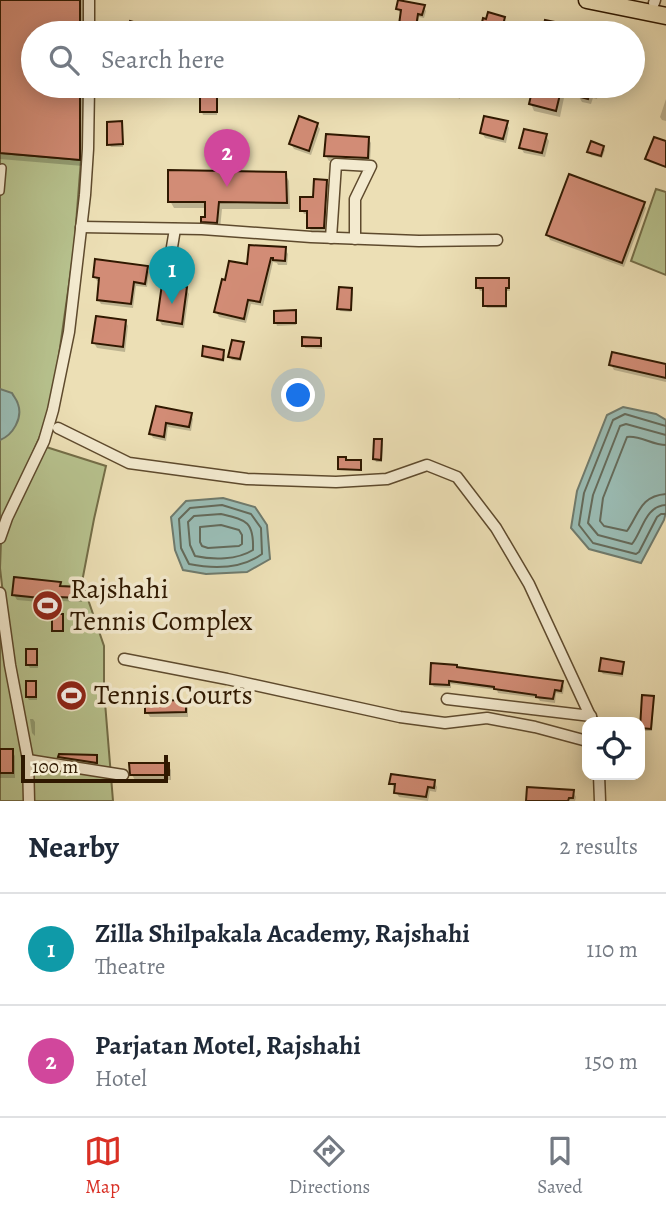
<!DOCTYPE html>
<html lang="en">
<head>
<meta charset="utf-8">
<style>
  body { margin:0; font-family:Alegreya,serif; background:#f2f2f3; color:#1f2937 }
  .controls { position:absolute; right:21px; bottom:21px; display:grid; overflow:hidden; border-radius:14px; box-shadow:0 4px 18px #0003 }
  .controls button { width:63px; height:63px; display:grid; place-items:center; padding:0; border:0; border-bottom:2px solid #e0e1e3; background:#fff; color:#1f2937; font:35px sans-serif }
  .scale { position:absolute; left:21px; bottom:18px; width:147px; box-sizing:border-box; padding-left:7px; border:4px solid #2f1800; border-top:0; font-size:19px; line-height:24px; white-space:nowrap; color:#2f1800; -webkit-text-stroke:5px #f3eacf; paint-order:stroke }
  .you { position:absolute; left:299px; top:396px; width:24px; height:24px; margin:-18px; border:5px solid #fff; border-radius:50%; background:#1a73e8; box-shadow:0 0 0 10px #1a73e833 }
  .badge { display:grid; place-items:center; width:46px; height:46px; border-radius:50%; background:#d93025; color:#fff; font-size:23px; font-weight:700 }
  .pin { position:absolute; translate:-50% -58px; filter:drop-shadow(0 2px 4px #0008) }
  .pin::after { content:''; position:absolute; top:37px; width:24px; height:21px; background:inherit; clip-path:polygon(0 0,100% 0,50% 100%) }
  .list { margin:0; padding:0; list-style:none }
  h2 { display:flex; justify-content:space-between; align-items:center; height:91px; margin:0; padding:0 28px; font-size:30px }
  h2 small { font-size:23px; font-weight:400; color:#747a83 }
  .list li { display:grid; grid-template-columns:46px 1fr auto; gap:21px; align-items:center; box-sizing:border-box; height:112px; padding:0 28px; border-top:2px solid #e0e1e3 }
  .list b { display:block; font-size:26px; white-space:nowrap }
  .list p { margin:0; font-size:23px; white-space:nowrap; color:#747a83 }
  .list em { font-size:23px; font-style:normal; color:#747a83 }
  .icon { flex:none; width:38px; height:38px; fill:none; stroke:currentColor; stroke-width:2; stroke-linecap:round; stroke-linejoin:round }
  .map { position:relative; flex:none; width:666px; height:801px; overflow:hidden }
  .search { position:absolute; background:#fff; box-shadow:0 4px 18px #0003; left:21px; right:21px; top:21px; height:77px; display:flex; align-items:center; gap:18px; box-sizing:border-box; padding:0 24px; border-radius:38px; color:#747a83; font-size:26px }
  .sheet { height:315px; background:#fff }
  nav { display:flex; justify-content:space-around; align-items:center; box-sizing:border-box; height:98px; border-top:2px solid #e0e1e3; background:#fff; font-size:19px; color:#747a83 }
  nav a { display:grid; justify-items:center; gap:4px }
  nav .on { color:#d93025 }
  .map>svg:first-child { display:block }
</style>
</head>
<body>
<div class="map">
<svg width="666" height="801" viewBox="0 0 666 801">
  <rect width="100%" height="100%" fill="#ecdfb5"/>
  <filter id="stains"><feTurbulence type="fractalNoise" baseFrequency=".00286" numOctaves="4"/><feColorMatrix values="0 0 0 0 .2 0 0 0 0 .09 0 0 0 0 .02 0 0 0 .5 -.17"/></filter>
  <radialGradient id="worn" r=".72"><stop offset=".6" stop-color="#630" stop-opacity="0"/><stop offset="1" stop-color="#630" stop-opacity=".3"/></radialGradient>
  <!-- green -->
  <g fill="#b7c28e" stroke="#736d47" stroke-width="2">
    <path d="M0,153l81,7 -7,89 -18,127 -9,44 -47,108z"/>
    <path d="M656,189l10,3v83l-35,-14z"/>
    <path d="M43,446l63,20 -12,53 -12,63 22,64v44l9,111h-81l-25,-173 -7,-60 1,-27z"/>
    <path d="M0,612l25,150 1,39h-26z"/>
  </g>
  <!-- water -->
  <g fill="#9abcb4" stroke="#6f7a6c" stroke-width="2">
    <path d="M0,389l12,4c2,4 5,7 6,11 5,14 -5,31 -18,36z"/>
    <path d="M623,407l33,7 10,6v92l-2,8 -23,43 -52,-14 -18,-21 6,-37 30,-76z"/>
    <path d="M223,498l32,9 12,18 3,34 -23,13 -41,2 -23,-4 -8,-20 -4,-33 15,-16z"/>
  </g>
  <!-- shadow -->
  <g fill="#0003">
    <path d="M0,0h83v33h-50v53h58l-8,4v76l-83,-7z"/>
    <path d="M423,7l3,4 -2,7 -5,-1 -2,16h-18l4,-20h-3l-2,-4z"/>
    <path d="M504,18l4,7 -2,8h-23l-2,-3z"/>
    <path d="M546,22l13,3 3,8h-18z"/>
    <path d="M97,86h44v12h-10l-4,-9h-26z"/>
    <path d="M352,86h14l-1,4z"/>
    <path d="M520,86h80l-3,13 -4,-1 -2,6 -9,-2 -3,-5 -14,-4 -5,24 -26,-6 -3,-7 3,-14z"/>
    <path d="M216,96l2,3 -1,16h-14l-1,-3z"/>
    <path d="M666,99v22l-4,-1 -2,-3z"/>
    <path d="M121,123l2,3v21h-12l-2,-3z"/>
    <path d="M506,123l3,5 -3,15 -21,-5 -3,-5z"/>
    <path d="M317,124l3,5 -9,26 -17,-6 -3,-5z"/>
    <path d="M546,136l3,5 -4,16 -21,-4 -3,-5z"/>
    <path d="M368,138l3,5 -1,20 -41,-2 -3,-5z"/>
    <path d="M603,147l2,3 -3,8 -11,-3 -2,-3z"/>
    <path d="M666,151v17l-17,-6 -2,-3z"/>
    <path d="M285,174l4,7 1,28h-68l-2,20 -13,-1 -4,-7 3,-2v-11h-32l-4,-7z"/>
    <path d="M326,181l3,4 -3,46h-15l-2,-4v-13h-5l-2,-4 13,-11z"/>
    <path d="M643,203l3,5 -22,59 -74,-27 -2,-5z"/>
    <path d="M285,249l3,5 -1,11h-9l-1,-2 -4,-1 -10,44 -12,-2 -5,19 -27,-6 -3,-5 33,-46z"/>
    <path d="M146,268l3,4 -2,15 -11,-1 -3,22 -32,-4 -3,-5 3,-17 -4,-1 -2,-4z"/>
    <path d="M508,280l2,11h-3v17h-20l-2,-3v-14h-5l-2,-3z"/>
    <path d="M186,289l3,5 -5,34 -22,-3 -3,-5z"/>
    <path d="M351,290l2,3 -2,19 -11,-1 -1,-3z"/>
    <path d="M295,312l1,3v10l-19,1 -1,-3z"/>
    <path d="M125,321l3,5 -3,26 -28,-4 -3,-5z"/>
    <path d="M320,339l2,3v7l-17,-1 -1,-3z"/>
    <path d="M242,344l2,3 -3,14 -9,-1 -2,-3z"/>
    <path d="M223,352l2,3 -1,7 -19,-4 -2,-3z"/>
    <path d="M611,365l55,1v16l-52,-12z"/>
    <path d="M191,415l2,4 -2,12 -23,-4 -2,14 -13,-3 -2,-4 1,-8z"/>
    <path d="M381,441l2,3 -1,18h-6l-1,-3z"/>
    <path d="M60,583l2,5h17l3,5v9l-21,-1v3l-44,-4 -3,-5z"/>
    <path d="M36,651l2,2v15h-8l-2,-3z"/>
    <path d="M623,663l1,3 -1,11 -20,-3 -2,-3z"/>
    <path d="M458,669l104,14 2,4 -1,7 -7,-1 -1,10 -15,-2 -2,-3 -40,-5 -1,-3 -46,-6v4l-17,-1 -3,-4z"/>
    <path d="M35,682l2,3v15h-8l-2,-3z"/>
    <path d="M653,698l1,3 -2,30h-8l-2,-3z"/>
    <path d="M185,702l3,5v10h-38l-3,-5z"/>
    <path d="M30,719h3l2,3v14l-3,-3z"/>
    <path d="M0,751h12l3,5v22h-15z"/>
    <path d="M96,756l1,9 -35,-5 -2,-3z"/>
    <path d="M168,765l3,5v10h-36l-3,-5z"/>
    <path d="M434,782l3,5 -1,5 -6,-1 -2,10 -29,-4 -3,-5 1,-3 -3,-1 -3,-5z"/>
    <path d="M573,792l3,5 -1,4h-48z"/>
  </g>
  <g fill="none" stroke-linecap="round" stroke-linejoin="round">
    <!-- shore -->
    <g stroke="#646a5a" stroke-width="2">
      <path d="M666,426l-41,-12 -12,6 -29,73 -5,32 14,18 43,11 3,-2 18,-35 4,-3h5"/>
      <path d="M666,435l-40,-11 -6,2 -27,69 -5,28 10,12 34,9c11,-14 13,-38 34,-39"/>
      <path d="M666,445c-14,0 -26,-10 -39,-8l-24,61 -3,23 4,5 23,5c12,-17 13,-35 39,-37"/>
      <path d="M222,505l29,9 10,14 1,26c-21,15 -48,15 -73,10l-8,-16 -2,-29 11,-11z"/>
      <path d="M221,514c25,6 33,7 32,36 -16,10 -40,10 -58,6l-5,-11 -2,-23 6,-6z"/>
      <path d="M221,525l18,5 3,5v9l-3,2 -31,2 -6,-2 -2,-4v-15z"/>
    </g>
  </g>
  <!-- building -->
  <g fill="#d28c76" stroke="#2f1800" stroke-width="2">
    <path d="M0,0h80v33h-47v53h47v74l-80,-7z"/>
    <path d="M398,0l27,5 -3,10 -4,-1 -3,19 -17,-1 3,-22 -5,-1z"/>
    <path d="M488,12l17,5 -4,16h-17v-1l-4,-1 3,-13 3,1z"/>
    <path d="M545,20l15,3 -3,10h-15z"/>
    <path d="M130,21l17,5 -2,7h-18z"/>
    <path d="M334,25l21,6v2h-24z"/>
    <path d="M451,86l11,2 -3,9 -11,-2z"/>
    <path d="M548,86h14l-6,25 -27,-7 3,-13 14,3z"/>
    <path d="M579,86h12l-3,13 -11,-3z"/>
    <path d="M200,94l17,1v17h-17z"/>
    <path d="M299,116l19,7 -9,28 -20,-7z"/>
    <path d="M484,116l24,5 -5,18 -23,-6z"/>
    <path d="M122,121l1,23 -16,1v-23z"/>
    <path d="M524,129l23,5 -5,19 -23,-5z"/>
    <path d="M326,134l43,3 -1,21 -44,-2z"/>
    <path d="M654,137l12,4v26l-21,-8z"/>
    <path d="M591,141l13,5 -3,10 -14,-4z"/>
    <path d="M168,170l118,2 1,31 -68,-1 -2,21 -16,-1v-5h4v-15h-37z"/>
    <path d="M569,174l76,28 -23,61 -76,-28z"/>
    <path d="M314,179l13,1 -3,48h-17v-17h-7v-14h13z"/>
    <path d="M249,245l37,2 -1,14 -12,-1v-2h-2l-11,44 -12,-2 -4,19 -30,-7 8,-33 3,1 4,-19 18,3z"/>
    <path d="M95,259l53,7 -3,18 -11,-2 -3,22 -34,-4 2,-22 -6,-1z"/>
    <path d="M476,278h33v10h-3v18h-23v-18h-7z"/>
    <path d="M162,284l25,3 -5,37 -25,-4z"/>
    <path d="M339,287l13,1 -1,22 -14,-1z"/>
    <path d="M296,310v13h-22v-12z"/>
    <path d="M96,316l30,4 -3,27 -31,-4z"/>
    <path d="M302,337l19,1v8h-19z"/>
    <path d="M232,340l12,2 -4,17 -12,-2z"/>
    <path d="M203,346l21,4 -1,10 -21,-4z"/>
    <path d="M612,352l54,12v14l-57,-13z"/>
    <path d="M156,406l36,7 -3,14 -23,-4 -2,14 -15,-3z"/>
    <path d="M374,439h8l-1,21 -8,-1z"/>
    <path d="M338,457h8v3h15v10l-23,-1z"/>
    <path d="M14,577l47,5 -1,4 20,1v11l-21,-1v3l-47,-5z"/>
    <rect x="52" y="614" width="11" height="17"/>
    <rect x="26" y="649" width="11" height="16"/>
    <path d="M601,658l23,4 -2,12 -23,-3z"/>
    <path d="M431,663l26,2v2l106,14 -2,10 -6,-1 -2,9 -17,-2v-2l-42,-6v-2l-45,-6v4l-19,-1z"/>
    <rect x="26" y="681" width="10" height="16"/>
    <path d="M642,695l12,1 -3,33 -11,-1z"/>
    <path d="M186,700v12l-41,1v-12z"/>
    <rect x="0" y="749" width="13" height="24"/>
    <path d="M59,754l38,1v8l-39,-6z"/>
    <path d="M129,763h40v12h-39z"/>
    <path d="M391,774l44,6 -1,8 -6,-1 -2,10 -32,-4 1,-9h-6z"/>
    <path d="M527,787l47,3 -1,8h-4l-1,3h-42z"/>
  </g>
  <g fill="none" stroke-linecap="round" stroke-linejoin="round">
    <defs>
      <path id="pedestrian" d="M0,191l2,-23"/>
      <g id="minor">
        <path d="M654,3l1,-3"/>
        <path d="M89,33v-33"/>
        <path d="M81,227l121,2 109,8 108,4 78,-1"/>
        <path d="M331,238l5,-74 35,2 -16,33v40"/>
        <path d="M170,259l5,-30"/>
        <path d="M58,428l71,35 118,16 89,3 51,-3 40,-14 30,12 39,51 33,56 64,138"/>
        <path d="M0,538l7,-20 37,-77 9,-31 16,-78 16,-137 3,-46 1,-63"/>
        <path d="M0,593l10,72 18,95 1,41"/>
        <path d="M124,659l103,20 173,38 45,6 42,-5 48,9 52,14"/>
        <path d="M447,699l144,17"/>
        <path d="M28,760l95,15"/>
        <path d="M599,775l1,26"/>
      </g>
      <path id="trunk" d="M587,0l79,16"/>
    </defs>
    <!-- pedestrian casing -->
    <use href="#pedestrian" stroke="#5e4a2d" stroke-width="10"/>
    <!-- minor casing -->
    <use href="#minor" stroke="#5e4a2d" stroke-width="13"/>
    <!-- trunk casing -->
    <use href="#trunk" stroke="#2f1800" stroke-width="19"/>
    <!-- pedestrian -->
    <use href="#pedestrian" stroke="#f3eacf" stroke-width="7"/>
    <!-- minor -->
    <use href="#minor" stroke="#f3eacf" stroke-width="10"/>
    <!-- trunk -->
    <use href="#trunk" stroke="#ecdfb5" stroke-width="16"/>
  </g>
  <!-- icons -->
  <defs>
    <symbol id="stadium-disc" viewBox="-11 -11 22 22"><circle r="9.5" fill="#8f2418" stroke="#f3eacf"/><path d="M0-5a6.5 5 0 1 0 0 10a6.5 5 0 1 0 0-10ZM-3.5-1.8h7v3.6h-7Z" fill="#fff"/></symbol>
  </defs>
  <g fill-rule="evenodd">
    <use href="#stadium-disc" x="30" y="588" width="35" height="35"/>
    <use href="#stadium-disc" x="54" y="678" width="35" height="35"/>
  </g>
  <g text-anchor="middle" dominant-baseline="central" stroke-width="7" stroke-linejoin="round" paint-order="stroke">
    <!-- poi labels -->
    <g font-size="28" fill="#2f1800" stroke="#f3eacf" text-anchor="start">
      <text x="70" y="589">Rajshahi<tspan x="70" dy="32">Tennis Complex</tspan></text>
      <text x="94" y="695">Tennis Courts</text>
    </g>
  </g>
  <rect width="100%" height="100%" filter="url(#stains)"/>
  <rect width="100%" height="100%" fill="url(#worn)"/>
</svg>
<div class="controls">
<button><svg class="icon" aria-label="locate" viewBox="0 0 24 24"><circle cx="12" cy="12" r="6"/><path d="M12 2v4M12 18v4M2 12h4M18 12h4"/></svg></button>
</div>
<div class="scale">100 m</div>
<div class="you"></div>
<div class="pin badge" style="left:172px;top:304px;background:#0f9aa8">1</div>
<div class="pin badge" style="left:227px;top:187px;background:#d1479c">2</div>
<div class="search"><svg class="icon" aria-label="search" viewBox="0 0 24 24"><circle cx="10" cy="10" r="6"/><path d="M15 15l6 6"/></svg>Search here</div>
</div>
<section class="sheet">
<h2>Nearby<small>2 results</small></h2>
<ul class="list">
<li><span class="badge" style="background:#0f9aa8">1</span><div><b>Zilla Shilpakala Academy, Rajshahi</b><p>Theatre</p></div><em>110 m</em></li>
<li><span class="badge" style="background:#d1479c">2</span><div><b>Parjatan Motel, Rajshahi</b><p>Hotel</p></div><em>150 m</em></li>
</ul>
</section>
<nav>
<a class="on"><svg class="icon" aria-label="map" viewBox="0 0 24 24"><path d="M3 6l6-2 6 2 6-2v14l-6 2-6-2-6 2zM9 4v14M15 6v14"/></svg>Map</a>
<a><svg class="icon" aria-label="directions" viewBox="0 0 24 24"><path d="M12 3l9 9-9 9-9-9zM9 14v-3h6M13 9l2 2-2 2"/></svg>Directions</a>
<a><svg class="icon" aria-label="saved" viewBox="0 0 24 24"><path d="M7 4h10v16l-5-4-5 4z"/></svg>Saved</a>
</nav>
</body>
</html>
